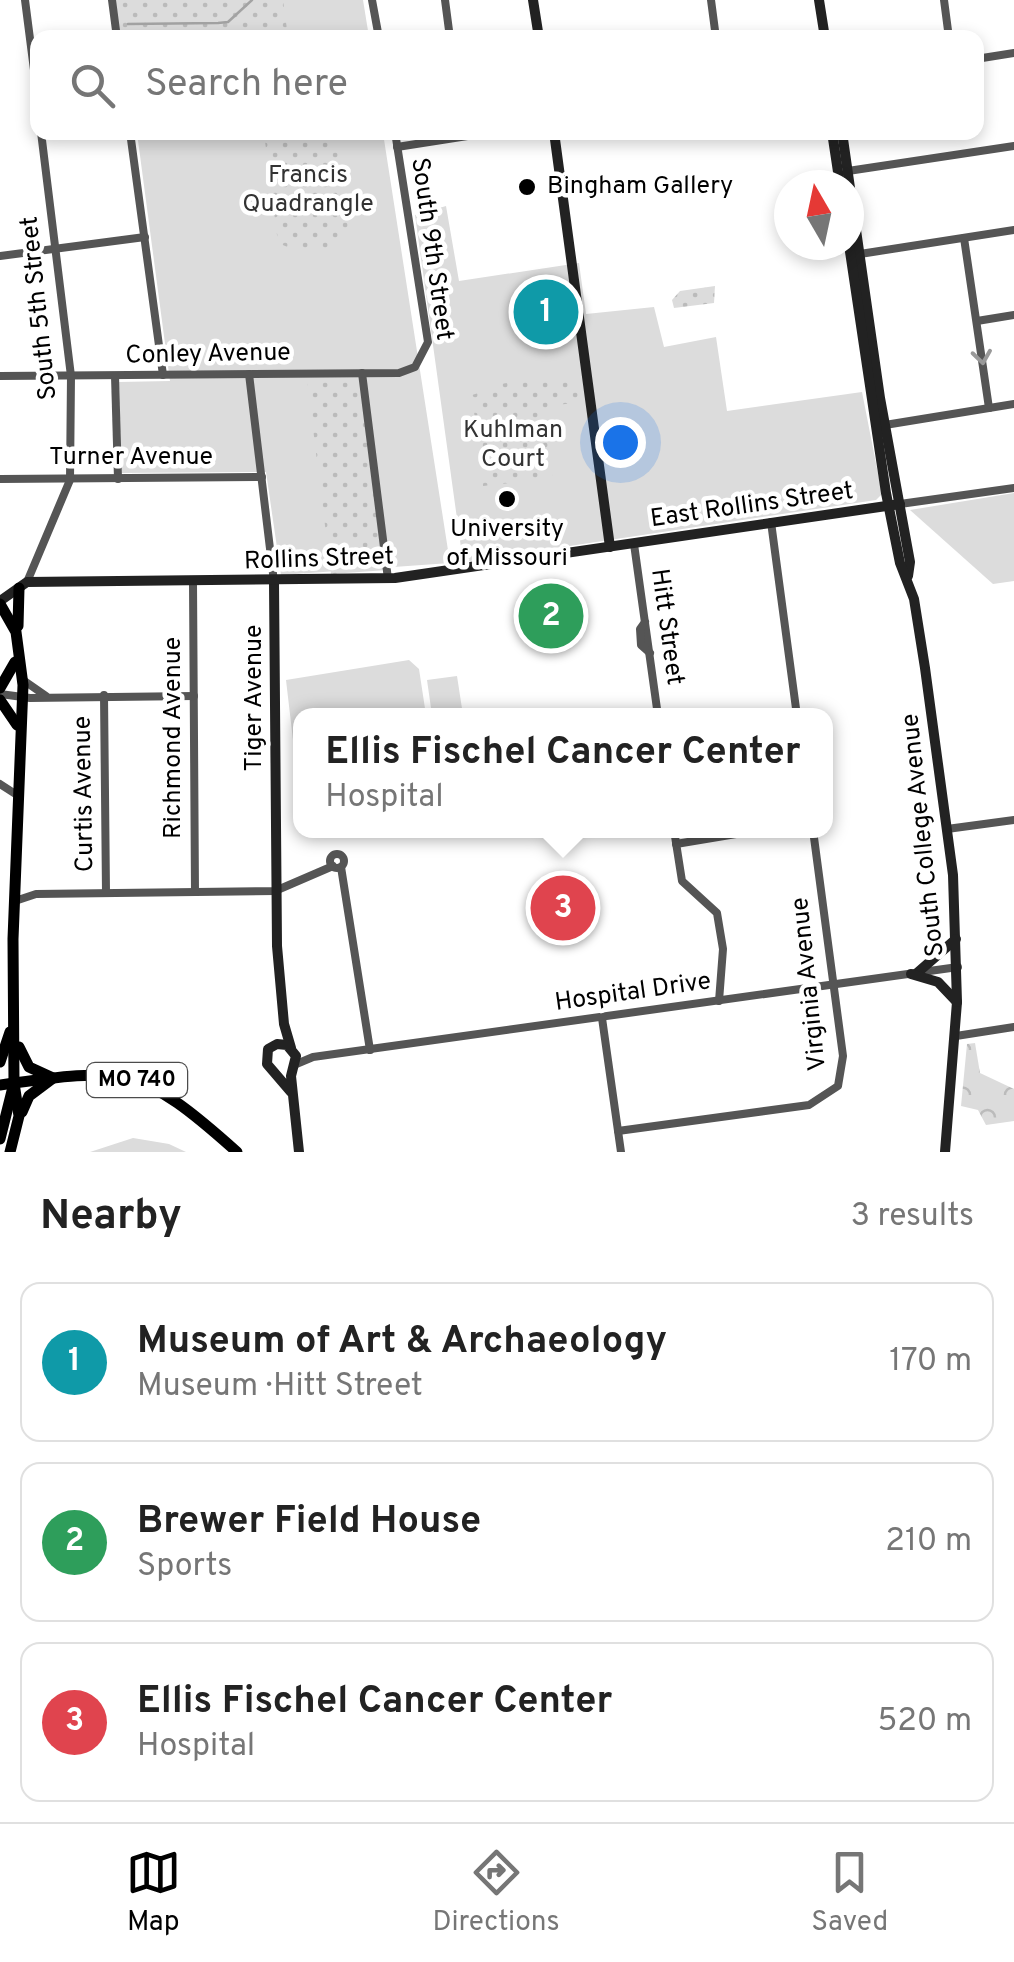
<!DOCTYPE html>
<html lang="en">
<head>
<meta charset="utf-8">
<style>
  body { margin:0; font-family:Overpass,sans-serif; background:#f6f6f6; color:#222 }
  .compass { position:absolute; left:774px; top:170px; width:90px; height:90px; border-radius:50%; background:#fff; box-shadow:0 5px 15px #0003; rotate:351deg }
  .you { position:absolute; left:620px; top:442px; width:35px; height:35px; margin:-25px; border:8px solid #fff; border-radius:50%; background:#1a73e8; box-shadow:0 0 0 15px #1a73e833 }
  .badge { display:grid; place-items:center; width:65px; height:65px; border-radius:50%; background:#000; color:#fff; font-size:32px; font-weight:700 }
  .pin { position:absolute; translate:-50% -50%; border:5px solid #fff; box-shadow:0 2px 10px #0006 }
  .popup { position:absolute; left:293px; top:708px; width:540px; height:130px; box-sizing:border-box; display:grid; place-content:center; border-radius:20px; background:#fff; filter:drop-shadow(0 2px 8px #0005); font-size:32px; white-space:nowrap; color:#767676 }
  .popup b { font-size:38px; color:#222 }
  .popup::after { content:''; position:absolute; left:50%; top:100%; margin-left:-20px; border:20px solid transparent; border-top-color:#fff }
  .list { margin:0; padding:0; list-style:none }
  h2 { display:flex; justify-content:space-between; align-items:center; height:130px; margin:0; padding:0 40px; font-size:42px }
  h2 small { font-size:32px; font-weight:400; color:#767676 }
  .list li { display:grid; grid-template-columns:65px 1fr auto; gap:30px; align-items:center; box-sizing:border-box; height:160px; margin:0 20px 20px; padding:0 20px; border:2px solid #e0e0e0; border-radius:20px }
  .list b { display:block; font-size:38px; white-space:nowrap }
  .list p { margin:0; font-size:32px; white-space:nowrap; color:#767676 }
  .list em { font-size:32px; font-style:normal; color:#767676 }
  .icon { flex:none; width:55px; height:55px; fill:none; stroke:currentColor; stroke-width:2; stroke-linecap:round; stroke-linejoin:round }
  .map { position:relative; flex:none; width:1014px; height:1152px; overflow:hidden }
  .search { position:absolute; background:#fff; box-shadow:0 5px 15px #0003; left:30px; right:30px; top:30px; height:110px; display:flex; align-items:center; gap:25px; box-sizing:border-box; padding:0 35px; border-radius:20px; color:#767676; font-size:38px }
  .sheet { height:670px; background:#fff }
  nav { display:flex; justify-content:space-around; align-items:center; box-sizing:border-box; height:140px; border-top:2px solid #e0e0e0; background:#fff; font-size:28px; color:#767676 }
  nav a { display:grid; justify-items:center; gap:5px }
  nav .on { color:#000 }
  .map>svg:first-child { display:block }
</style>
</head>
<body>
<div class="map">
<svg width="1014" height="1152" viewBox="0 0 1014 1152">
  <defs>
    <pattern id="forest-crowns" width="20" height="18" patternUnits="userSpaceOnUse" patternTransform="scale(2.5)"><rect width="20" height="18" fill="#dcdcdc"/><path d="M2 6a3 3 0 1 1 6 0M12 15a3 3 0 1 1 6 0" fill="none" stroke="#bbb"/></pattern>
    <pattern id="park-dots" width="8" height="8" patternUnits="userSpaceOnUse" patternTransform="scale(2.5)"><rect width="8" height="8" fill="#dcdcdc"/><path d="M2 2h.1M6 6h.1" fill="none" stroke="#bbb" stroke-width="1.8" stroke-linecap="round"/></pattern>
  </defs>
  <rect width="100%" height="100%" fill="#fff"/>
  <!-- green -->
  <g fill="#dcdcdc">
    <path d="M120,0h243l6,37h-244z"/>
    <path d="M137,133h246l67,430 -169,12 -15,-103 -145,1 -2,-91 51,-1z"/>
    <path d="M446,206l13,75 120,-18 7,51 68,-7 10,40 52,-10 11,74 135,-19 20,102 -6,6 -413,62 -48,-347z"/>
    <path d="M1014,493v88l-21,3 -83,-74z"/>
    <path d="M409,660l10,9 7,46 -126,1 -2,67 -12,-103z"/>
    <path d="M457,676l6,39h-31l-5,-35z"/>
    <path d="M133,1138l36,6 17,8h-96z"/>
  </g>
  <!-- forest -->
  <path fill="url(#forest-crowns)" d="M975,1043l5,30 34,16v32l-28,4 -8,-15 -17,-4 6,-62z"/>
  <!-- park -->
  <g fill="url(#park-dots)">
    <path d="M112,0h171l5,37h-96l-10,-7 -19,7h-46z"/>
    <path d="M264,133h73l11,93 -10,20 -36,7 -24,-10z"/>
    <path d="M715,286l-1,17 -40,5 -2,-8 8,-9z"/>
    <path d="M551,376l8,6 20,-3 1,13 -6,11 -26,3 -5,6 10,66 -70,8 -11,-91 16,-5v-4z"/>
    <path d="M358,379l29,191 -56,4 -24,-194z"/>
  </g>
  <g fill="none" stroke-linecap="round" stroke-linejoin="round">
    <!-- stream -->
    <path stroke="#a3a3a3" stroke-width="2.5" d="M128,24l90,-1 10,-1 24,-22"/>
    <!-- street -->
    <g stroke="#555" stroke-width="8">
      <path d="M25,0l13,101"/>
      <path d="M112,0l5,38"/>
      <path d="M372,0l7,38"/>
      <path d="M445,0l5,38"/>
      <path d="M711,0l5,38"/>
      <path d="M944,0l5,38"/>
      <path d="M976,59l38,-6"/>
      <path d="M130,132l33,243"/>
      <path d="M397,147l96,-15"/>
      <path d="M848,171l166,-25"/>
      <path d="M964,238l25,170"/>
      <path d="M860,254l154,-24"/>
      <path d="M0,256l145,-19"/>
      <path d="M977,321l37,-6"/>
      <path d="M362,373l26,206"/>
      <path d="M249,374l25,208"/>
      <path d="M0,376l399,-3 16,-6 13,-25 -33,-210"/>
      <path d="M115,376l3,103"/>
      <path d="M885,425l129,-21"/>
      <path d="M0,479l262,-2"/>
      <path d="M900,504l114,-16"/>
      <path d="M771,522l26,194"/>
      <path d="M634,544l24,172"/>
      <path d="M27,582l43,-102 1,-104 -30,-244"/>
      <path d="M193,583l2,309"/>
      <path d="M645,622l-5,7 1,16 9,8"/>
      <path d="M23,680l23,16"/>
      <path d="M0,694l30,4 164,-2"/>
      <path d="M104,695l2,197"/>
      <path d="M0,784l17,11"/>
      <path d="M947,829l67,-9"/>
      <path d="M674,830l8,51 35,32 6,36 -4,52"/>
      <path d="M676,844l84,-14"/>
      <circle cx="337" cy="861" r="7"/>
      <path d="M341,867l29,183"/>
      <path d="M15,901l21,-7 239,-3 58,-25"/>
      <path d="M602,1018l19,134"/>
      <path d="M956,1036l58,-9"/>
      <path d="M294,1065l19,-8 645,-90"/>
      <path d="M618,1131l191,-26 29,-19 5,-30 -30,-226"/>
    </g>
    <!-- secondary -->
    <g stroke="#222" stroke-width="10">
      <path d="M533,0l6,38"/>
      <path d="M819,0l6,38"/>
      <path d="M554,132l56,415"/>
      <path d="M832,132l8,53"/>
      <path d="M842,132l38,266 30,164 -2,14"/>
      <path d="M849,245l37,248 14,70 14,36 11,69 28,207 4,127 -12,150"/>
      <path d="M274,582l3,364 7,78 7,24"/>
      <path d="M0,601l27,-19 368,-4 505,-74"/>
      <path d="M917,973l39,-34"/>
      <path d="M911,974l27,8 19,20"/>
      <path d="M291,1092l-24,-28 1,-15 9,-5 10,1 9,11 -5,20 8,76"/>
    </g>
    <!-- primary -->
    <g stroke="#000" stroke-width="11">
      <path d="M0,604l16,28 7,53 -10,254 1,144 5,33 -9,36"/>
      <path d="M18,626l1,-38"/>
      <path d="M0,688l15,-26"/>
      <path d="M0,700l17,25"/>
      <path d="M19,1047l10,20 24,11 -24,18 -7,16"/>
      <path d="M0,1062l10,-30"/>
      <path d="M0,1085c126,-18 141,-19 237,67"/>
      <path d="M0,1139l14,-56"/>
    </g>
  </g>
  <!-- one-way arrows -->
  <defs><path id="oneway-chevron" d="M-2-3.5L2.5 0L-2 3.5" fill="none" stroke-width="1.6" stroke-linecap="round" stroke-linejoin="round" transform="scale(2.5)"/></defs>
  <use stroke="#999" href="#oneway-chevron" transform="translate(982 357) rotate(82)"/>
  <!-- markers -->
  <g fill="#000" stroke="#fff" stroke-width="4">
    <circle cx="527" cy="187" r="10"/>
    <circle cx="507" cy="499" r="10"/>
  </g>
  <g text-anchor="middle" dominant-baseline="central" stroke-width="9" stroke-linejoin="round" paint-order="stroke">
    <!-- shield labels -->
    <rect fill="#fff" stroke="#4c4c4c" stroke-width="2.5" x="87" y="1063" width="100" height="34" rx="8"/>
    <g font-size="22" font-weight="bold" fill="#000">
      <text x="137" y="1080">MO 740</text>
    </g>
    <!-- park labels -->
    <g font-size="25" fill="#333" stroke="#fff">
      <text x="308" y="176">Francis<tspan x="308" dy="29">Quadrangle</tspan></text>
      <text x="513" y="431">Kuhlman<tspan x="513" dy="29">Court</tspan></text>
    </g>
    <!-- poi labels -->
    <g font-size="25" fill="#000" stroke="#fff" text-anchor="start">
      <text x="547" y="187">Bingham Gallery</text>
      <text x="507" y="530" text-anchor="middle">University<tspan x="507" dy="29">of Missouri</tspan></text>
    </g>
    <!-- street labels -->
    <g font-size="25" fill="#000" stroke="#fff">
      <text transform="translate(431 249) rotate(82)">South 9th Street</text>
      <text transform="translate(40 308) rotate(-96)">South 5th Street</text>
      <text transform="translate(208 355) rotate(-1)">Conley Avenue</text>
      <text x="131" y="458">Turner Avenue</text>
      <text transform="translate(752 506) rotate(-8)">East Rollins Street</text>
      <text transform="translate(319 560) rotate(-2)">Rollins Street</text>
      <text transform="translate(666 627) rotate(82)">Hitt Street</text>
      <text transform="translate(255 698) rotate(-90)">Tiger Avenue</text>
      <text transform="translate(174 738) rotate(-90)">Richmond Avenue</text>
      <text transform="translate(85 794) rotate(-91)">Curtis Avenue</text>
      <text transform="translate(924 835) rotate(-96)">South College Avenue</text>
      <text transform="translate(810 984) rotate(-96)">Virginia Avenue</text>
      <text transform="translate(633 993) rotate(-8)">Hospital Drive</text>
    </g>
  </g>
</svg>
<svg class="compass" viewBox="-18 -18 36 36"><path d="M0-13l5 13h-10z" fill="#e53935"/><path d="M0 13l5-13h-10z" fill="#767676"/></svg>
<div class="you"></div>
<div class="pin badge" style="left:546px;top:312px;background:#0f9aa8">1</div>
<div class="pin badge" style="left:551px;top:616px;background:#2e9e5b">2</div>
<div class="pin badge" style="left:563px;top:908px;background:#e0444e">3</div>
<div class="popup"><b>Ellis Fischel Cancer Center</b>Hospital</div>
<div class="search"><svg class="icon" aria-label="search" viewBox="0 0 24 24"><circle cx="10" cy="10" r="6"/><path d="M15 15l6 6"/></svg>Search here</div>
</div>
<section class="sheet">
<h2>Nearby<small>3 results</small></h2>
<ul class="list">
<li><span class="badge" style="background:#0f9aa8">1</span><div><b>Museum of Art &amp; Archaeology</b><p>Museum · Hitt Street</p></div><em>170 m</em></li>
<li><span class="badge" style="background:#2e9e5b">2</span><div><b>Brewer Field House</b><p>Sports</p></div><em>210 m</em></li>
<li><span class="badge" style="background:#e0444e">3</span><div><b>Ellis Fischel Cancer Center</b><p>Hospital</p></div><em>520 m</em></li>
</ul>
</section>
<nav>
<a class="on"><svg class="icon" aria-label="map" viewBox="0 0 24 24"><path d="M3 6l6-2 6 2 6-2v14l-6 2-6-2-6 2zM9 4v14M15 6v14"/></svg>Map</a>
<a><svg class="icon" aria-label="directions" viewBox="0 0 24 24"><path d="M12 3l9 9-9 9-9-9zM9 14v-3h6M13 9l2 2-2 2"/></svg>Directions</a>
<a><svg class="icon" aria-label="saved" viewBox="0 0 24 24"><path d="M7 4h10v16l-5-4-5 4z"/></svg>Saved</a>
</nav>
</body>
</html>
